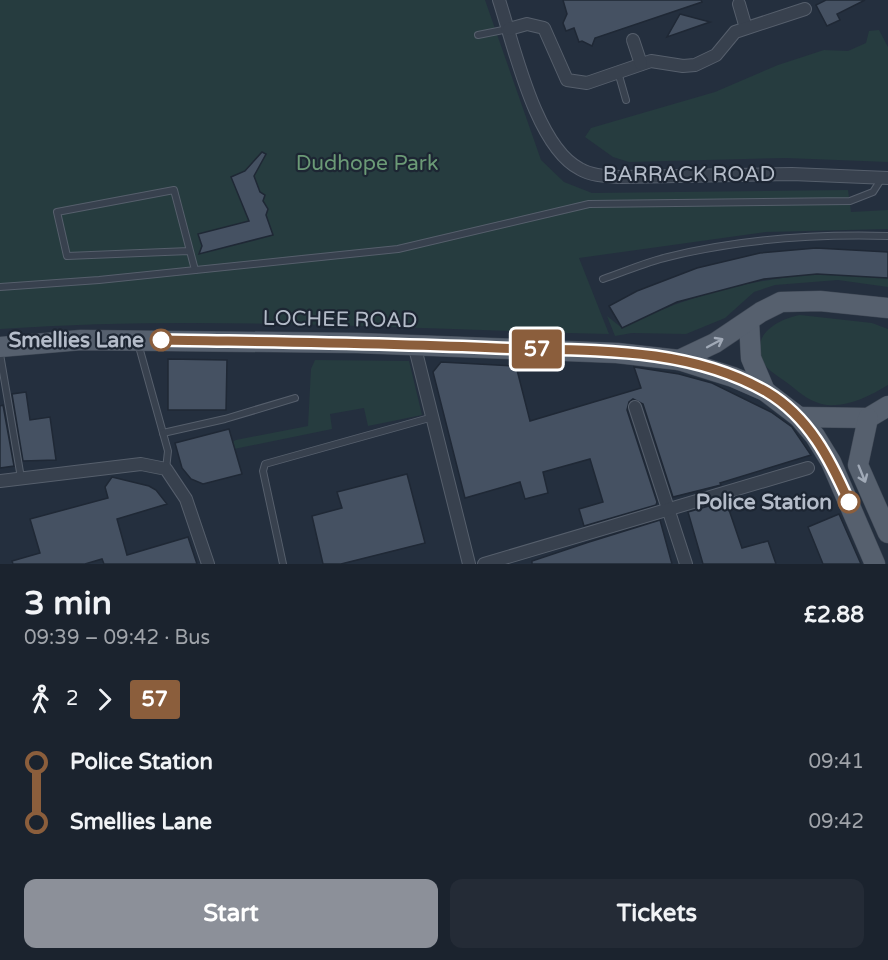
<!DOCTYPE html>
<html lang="en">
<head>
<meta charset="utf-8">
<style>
	body { margin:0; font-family:"Varela Round",sans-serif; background:#242b36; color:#f1f3f6; height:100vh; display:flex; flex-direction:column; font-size:22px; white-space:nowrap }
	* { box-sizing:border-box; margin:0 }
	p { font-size:20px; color:#a0a4aa }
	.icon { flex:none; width:33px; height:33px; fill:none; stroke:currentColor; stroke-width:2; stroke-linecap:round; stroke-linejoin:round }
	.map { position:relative; height:564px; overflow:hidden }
	.drawer { display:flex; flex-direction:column; background:#1b232e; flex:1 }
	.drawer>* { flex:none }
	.badge { padding:0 12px; border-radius:4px; font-size:21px; line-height:39px }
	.map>.badge { position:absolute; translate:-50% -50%; box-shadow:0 0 0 3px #fff }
	.legs { display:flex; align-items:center; gap:9px; height:66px; padding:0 24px; font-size:20px }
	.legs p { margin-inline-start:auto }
	.head { display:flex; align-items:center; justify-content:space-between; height:102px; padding:0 24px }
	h1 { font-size:33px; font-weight:800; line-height:45px }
	.cta { display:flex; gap:12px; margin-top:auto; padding:12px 24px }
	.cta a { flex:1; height:69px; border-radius:12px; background:#8c9099; color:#fff; font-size:24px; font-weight:800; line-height:69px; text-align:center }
	.cta a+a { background:#242b36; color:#f1f3f6 }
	ul { padding:0 24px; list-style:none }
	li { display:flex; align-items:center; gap:21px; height:60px; font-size:22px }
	li i { display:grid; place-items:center; width:9px; height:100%; margin:0 8px; background:currentColor }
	li i::after { content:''; width:15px; height:15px; margin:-8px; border:4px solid; border-radius:50%; background:#1b232e }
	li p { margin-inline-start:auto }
	li:first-child i { background:linear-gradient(#0000 50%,currentColor 0) }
	li:last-child i { background:linear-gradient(currentColor 50%,#0000 0) }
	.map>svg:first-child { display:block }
	.green { fill:#263c3f }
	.building { fill:#455162; stroke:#1f2835; stroke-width:1.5 }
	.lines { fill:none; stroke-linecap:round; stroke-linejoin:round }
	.lane-casing { stroke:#565f6c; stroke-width:8 }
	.street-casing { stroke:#565f6c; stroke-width:14 }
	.primary-casing { stroke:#414a57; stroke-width:21 }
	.lane { stroke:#38414e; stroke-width:6 }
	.street { stroke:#38414e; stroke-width:12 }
	.primary { stroke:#56606e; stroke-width:20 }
	.oneway { stroke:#a1aab7 }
	.line-1-casing { stroke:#fff; stroke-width:14 }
	.line-1 { stroke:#8b5e3c; stroke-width:9 }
	.stop-1-dot { fill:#fff; stroke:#8b5e3c; stroke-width:3 }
	.labels { text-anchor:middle; stroke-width:4.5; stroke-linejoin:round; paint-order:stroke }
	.park-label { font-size:21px; fill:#6b9a76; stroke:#1d2633 }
	.street-label { font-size:21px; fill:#b4bcc9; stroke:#1d2633 }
	.stop-label { font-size:21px; font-weight:bold; fill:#b4bcc9; stroke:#1d2633; text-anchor:end }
</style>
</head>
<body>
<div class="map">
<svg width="888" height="564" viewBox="0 0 888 564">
	<rect width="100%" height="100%" fill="#242f3e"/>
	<!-- green -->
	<g class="green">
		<path d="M0 0H485L541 160 564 182 592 193 848 190 851 212 888 210V229L766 232 579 258 609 334C406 329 203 315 0 329Z"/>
		<path d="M879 30 888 47V162L786 158 629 162 613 157 585 137 591 128 715 92 778 65 824 50 848 51 866 43 869 31Z"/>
		<path d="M817 274 888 278V287L838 280 775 285 754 292 725 318 686 334 632 333 615 336 607 316 622 328C685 296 747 280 817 274Z"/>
		<path d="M800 315 872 323 888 329V385C870 396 848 407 827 405 812 403 801 394 790 385 783 379 771 373 765 365 747 337 777 319 800 315Z"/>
		<path d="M315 360 409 361 422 415 368 426 364 408 330 414 332 429 234 449 232 442 236 440 308 426 311 369Z"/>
	</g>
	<!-- building -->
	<g class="building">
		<path d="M563 0H701L702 2 595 38 592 46 582 41 579 42 574 28 566 31 563 23 567 14Z"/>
		<path d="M826 0H865L837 14 840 20 827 26 816 5Z"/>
		<path d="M680 14 710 22 667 37Z"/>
		<path d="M262 152 266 154 254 176 260 192 265 195 263 201 268 209 266 215 273 235 199 254 202 246 198 234 249 221 231 177 245 171Z"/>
		<path d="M816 248 888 252V278L817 274 764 279 677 302 622 328 609 306 637 291 697 268 760 253Z"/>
		<path d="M168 359 227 360 226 410H168Z"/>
		<path d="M441 362 516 366 530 421 641 388 634 367 679 374 712 383 771 412 792 427 811 455 720 483 721 485 673 497 643 404 633 399 629 402 627 410 657 502 656 505 584 526 579 509 603 502 590 459 543 472 548 493 525 499 520 482 465 498 433 372Z"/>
		<path d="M26 392 30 420 50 417 56 460 23 461 12 394Z"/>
		<path d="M3 405 14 466 0 468V406Z"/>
		<path d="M229 429 242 474 203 484 191 479 182 468 175 443Z"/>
		<path d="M407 474 425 543 341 564H323L312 516 342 508 337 492Z"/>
		<path d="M112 477 149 486 156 490 167 504 117 519 127 555 188 537 197 564H104L102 559 85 564H13L12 561 40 553 30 519 108 498 105 487Z"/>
		<path d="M726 501 742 548 768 541 776 564H703L688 512Z"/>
		<path d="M839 514 861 564H823L808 527Z"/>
		<path d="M660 520 672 564H532V561L589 542Z"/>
	</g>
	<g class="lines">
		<!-- lane casing -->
		<g class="lane-casing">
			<g id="lane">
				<path d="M478 35 508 29"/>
				<path d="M618 72 626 100"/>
				<path d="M189 251 67 256 57 212 174 190 195 270"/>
				<path d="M603 279C624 272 646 262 668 257 740 239 814 234 888 236"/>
				<path d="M0 287 99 280 398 249 589 204 850 201 873 192 882 178"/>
				<path d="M138 343 168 451 166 469"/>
				<path d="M0 354 21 478"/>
				<path d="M163 433 225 419 295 398"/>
				<path d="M283 564 263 471 265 464 433 417"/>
			</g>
		</g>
		<!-- street casing -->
		<g class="street-casing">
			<g id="street">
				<path d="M499 0C514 46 536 147 580 169 592 176 607 176 621 177L792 174 888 178"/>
				<path d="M739 4 746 28"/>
				<path d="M509 29 527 24 544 28 567 80 587 83 651 61 683 66 695 65 716 55 735 32 805 9"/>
				<path d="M633 40 641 64"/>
				<path d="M414 344 469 564"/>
				<path d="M635 407 686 564"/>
				<path d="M0 481 141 464 166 469 186 499 208 564"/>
				<path d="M484 564 808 468"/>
			</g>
		</g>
		<!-- primary casing -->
		<g class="primary-casing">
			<g id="primary">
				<path d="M749 322 751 358 765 391"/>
				<path d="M0 347 81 340 358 343 617 353 679 360 733 377 765 391 799 417 815 436 831 462 875 564"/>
				<path d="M679 360 715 343 761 312 781 302 820 301 888 308"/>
				<path d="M799 417 868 418 888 406"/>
				<path d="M868 418 858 465 888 533"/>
			</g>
		</g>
		<!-- lane -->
		<use href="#lane" class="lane"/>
		<!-- street -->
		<use href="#street" class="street"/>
		<!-- primary -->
		<use href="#primary" class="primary"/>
	</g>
	<!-- one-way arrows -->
	<defs><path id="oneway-shaft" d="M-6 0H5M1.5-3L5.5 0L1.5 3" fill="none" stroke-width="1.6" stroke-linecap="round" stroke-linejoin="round" transform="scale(1.5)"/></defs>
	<g class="oneway">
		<use href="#oneway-shaft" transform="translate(715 343) rotate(-28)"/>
		<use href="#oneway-shaft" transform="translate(862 474) rotate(68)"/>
	</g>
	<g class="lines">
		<!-- line-1 casing -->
		<g class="line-1-casing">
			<path id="line-1" d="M161 340C273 342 385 343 496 348 586 351 686 345 767 392 809 417 830 459 849 502"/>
		</g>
		<!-- line-1 -->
		<use href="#line-1" class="line-1"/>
	</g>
	<!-- markers -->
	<g class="stop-1-dot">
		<circle cx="161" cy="340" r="10"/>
		<circle cx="849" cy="502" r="10"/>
	</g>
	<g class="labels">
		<!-- park labels -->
		<g class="park-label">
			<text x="367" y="170">Dudhope Park</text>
		</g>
		<!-- street labels -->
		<g class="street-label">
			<text x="689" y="181">BARRACK ROAD</text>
			<text transform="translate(340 319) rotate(1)" y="7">LOCHEE ROAD</text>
		</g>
		<!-- stop labels -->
		<g class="stop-label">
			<text x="144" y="347">Smellies Lane</text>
			<text x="832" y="509">Police Station</text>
		</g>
	</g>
</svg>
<b class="badge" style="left:537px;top:349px;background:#8b5e3c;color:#fff">57</b>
</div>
<section class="drawer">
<div class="head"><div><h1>3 min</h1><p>09:39 – 09:42 · Bus</p></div><b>£2.88</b></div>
<div class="legs"><svg class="icon" aria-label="walk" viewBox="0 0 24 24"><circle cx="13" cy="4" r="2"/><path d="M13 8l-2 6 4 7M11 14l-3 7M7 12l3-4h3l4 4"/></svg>2<svg class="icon" aria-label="forward" viewBox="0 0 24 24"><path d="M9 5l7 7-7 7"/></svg><b class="badge" style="background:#8b5e3c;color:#fff">57</b></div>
<ul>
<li><i style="color:#8b5e3c"></i><b>Police Station</b><p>09:41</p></li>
<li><i style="color:#8b5e3c"></i><b>Smellies Lane</b><p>09:42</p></li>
</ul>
<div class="cta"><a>Start</a><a>Tickets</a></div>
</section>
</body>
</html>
